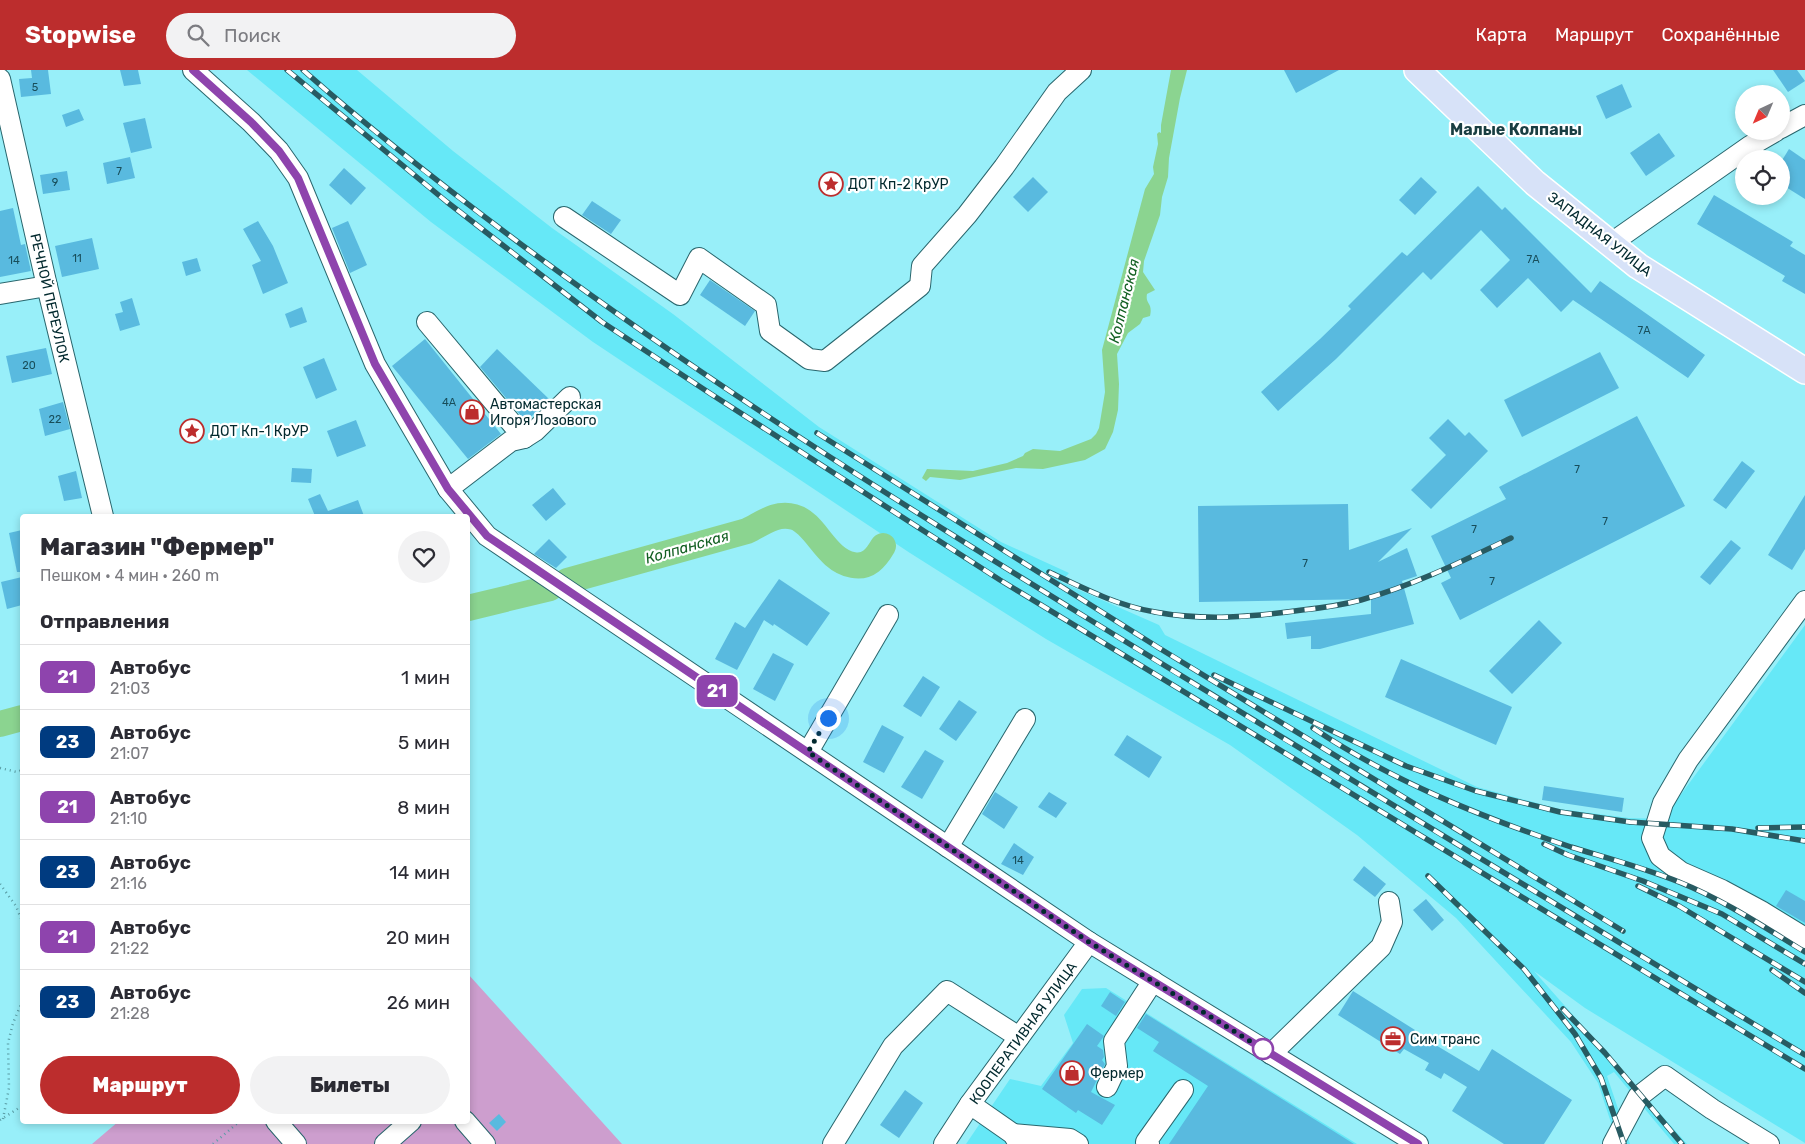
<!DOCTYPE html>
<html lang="ru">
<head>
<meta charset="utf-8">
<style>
	body { margin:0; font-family:Rubik,sans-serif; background:#f2f2f3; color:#2b2b33; height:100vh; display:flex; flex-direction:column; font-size:19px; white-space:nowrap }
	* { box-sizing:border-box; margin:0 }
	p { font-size:16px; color:#7c7c81 }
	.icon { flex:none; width:28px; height:28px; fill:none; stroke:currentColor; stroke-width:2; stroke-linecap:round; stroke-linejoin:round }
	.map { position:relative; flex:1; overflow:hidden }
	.drawer { position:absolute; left:20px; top:444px; width:450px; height:610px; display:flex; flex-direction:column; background:#fff; border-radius:5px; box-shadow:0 2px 8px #0003 }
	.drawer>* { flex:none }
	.badge { padding:0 10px; border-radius:8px; font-size:18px; line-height:32px }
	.needle { width:32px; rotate:224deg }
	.buttons { position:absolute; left:1735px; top:15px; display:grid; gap:10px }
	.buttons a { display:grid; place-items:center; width:55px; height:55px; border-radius:50%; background:#fff; box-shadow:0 2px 8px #0003; font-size:25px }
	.you { position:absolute; width:25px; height:25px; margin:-12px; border:4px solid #fff; border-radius:50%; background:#1a73e8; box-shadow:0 0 0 8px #1a73e833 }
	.map>.badge { position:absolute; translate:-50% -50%; box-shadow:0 0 0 2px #fff }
	h2 { padding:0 20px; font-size:19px; line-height:45px }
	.round { display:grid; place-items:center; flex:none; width:52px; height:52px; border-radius:26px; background:#f2f2f3 }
	.overview { display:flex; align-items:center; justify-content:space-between; height:85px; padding:0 20px }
	h1 { font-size:24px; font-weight:800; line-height:38px }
	.primary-button { display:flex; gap:10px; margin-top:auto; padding:10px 20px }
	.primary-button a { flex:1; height:58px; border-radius:30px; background:#bc2d2d; color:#fff; font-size:20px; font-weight:800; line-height:58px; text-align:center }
	.primary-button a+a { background:#f2f2f3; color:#2b2b33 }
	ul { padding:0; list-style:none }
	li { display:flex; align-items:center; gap:15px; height:65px; padding:0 20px; border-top:1px solid #e1e1e2 }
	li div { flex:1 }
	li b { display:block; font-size:19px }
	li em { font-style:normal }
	li .badge { min-width:55px; font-weight:700; text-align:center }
	header { display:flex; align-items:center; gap:30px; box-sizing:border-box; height:70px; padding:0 25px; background:#bc2d2d; color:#fff }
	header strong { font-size:24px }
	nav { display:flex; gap:28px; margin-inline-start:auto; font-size:18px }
	.search { width:350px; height:45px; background:#f2f2f3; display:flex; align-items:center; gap:12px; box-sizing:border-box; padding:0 18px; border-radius:28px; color:#7c7c81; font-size:19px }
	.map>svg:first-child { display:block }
	.built { fill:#66e8f7 }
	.green { fill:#cd9ece }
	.water { fill:#8bd490 }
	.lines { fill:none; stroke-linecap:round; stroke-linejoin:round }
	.river { stroke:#8bd490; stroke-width:26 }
	.building { fill:#59badf }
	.minor-casing { stroke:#29666d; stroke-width:22 }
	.major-casing { stroke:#fff; stroke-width:28 }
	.path { stroke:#599ca4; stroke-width:2.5; stroke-dasharray:1 4; stroke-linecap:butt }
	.minor { stroke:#fff; stroke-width:20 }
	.major { stroke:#d7e2f8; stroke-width:25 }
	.rail-casing { stroke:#285b62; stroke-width:5.5 }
	.rail { stroke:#fff; stroke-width:4; stroke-dasharray:11; stroke-linecap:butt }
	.line-casing { stroke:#fff; stroke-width:11 }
	.line { stroke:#8e44ad; stroke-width:8 }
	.walk { stroke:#02292e; stroke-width:5; stroke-dasharray:0 9 }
	.stop-dot { fill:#fff; stroke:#8e44ad; stroke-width:2.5 }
	.labels { text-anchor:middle; stroke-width:4.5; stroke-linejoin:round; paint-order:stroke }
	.number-label { font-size:11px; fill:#184d5a }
	.poi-label { font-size:14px; fill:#02292e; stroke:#fff; text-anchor:start }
	.street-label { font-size:14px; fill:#02292e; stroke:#fff }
	.water-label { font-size:15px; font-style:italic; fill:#115f21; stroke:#fff }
	.quarter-label { font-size:16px; font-weight:bold; fill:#193e42; stroke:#fff }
</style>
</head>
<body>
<header>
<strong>Stopwise</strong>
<div class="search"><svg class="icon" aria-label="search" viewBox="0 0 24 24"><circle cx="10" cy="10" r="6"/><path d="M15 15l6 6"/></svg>Поиск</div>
<nav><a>Карта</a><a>Маршрут</a><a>Сохранённые</a></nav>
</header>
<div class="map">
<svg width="1805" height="1074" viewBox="0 0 1805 1074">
	<rect width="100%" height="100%" fill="#98eff9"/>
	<!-- built -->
	<g class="built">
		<path d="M247 0H357L453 81 552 158 673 244 819 357 1001 472 1069 503 1061 512 1159 555 1165 565 1477 717 1559 739 1629 748 1663 749 1805 555V1073L1585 938 1534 901 1687 1074H1674L1614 1002 1607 1006 1630 1074H1618L1598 1013 1571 972 1456 848 1357 765 1230 675 1046 569 910 483 593 272 431 152Z"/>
		<path d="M1106 918 1357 1074H966L1010 1009 1041 1016 1073 973 1064 945 1082 919Z"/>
	</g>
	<!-- green -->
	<path class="green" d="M468 904 622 1074H92L119 1051H468Z"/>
	<!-- water -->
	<path class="water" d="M1171 0H1187L1180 28 1169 88 1168 107 1162 127 1160 145 1144 191 1143 202 1155 220 1147 224C1145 235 1153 232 1150 246L1143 248 1140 254 1128 263 1117 284 1119 314 1118 340 1113 362 1105 379 1085 390 1043 399 1016 398 960 410 930 407 926 411 922 408 927 399 973 401 1007 393 1023 386 1025 383 1033 379 1060 381 1091 369 1096 364 1099 358 1105 322 1102 280 1145 119 1154 104 1153 97 1158 74 1157 64 1159 62 1161 63V55Z"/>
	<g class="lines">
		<!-- river -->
		<g class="river">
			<path d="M567 511 747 461C762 454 775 442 794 447 816 453 825 490 853 495 868 498 876 488 883 476"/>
			<path d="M468 538 550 518"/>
			<path d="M0 654 22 648"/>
		</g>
	</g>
	<!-- building -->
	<g class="building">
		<path d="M31 0H48L51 24 21 27 19 9 32 8Z"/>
		<path d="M120 0H138L141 14 124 16Z"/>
		<path d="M1284 0H1339L1296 23Z"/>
		<path d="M1773 0H1797L1805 11 1788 22Z"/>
		<path d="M1622 14 1632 37 1606 49 1596 26Z"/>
		<path d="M79 39 84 50 66 57 62 45Z"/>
		<path d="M145 48 152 78 131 83 123 53Z"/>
		<path d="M1659 63 1675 86 1646 106 1630 83Z"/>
		<path d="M1789 79 1805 90V129L1781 114V92Z"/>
		<path d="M130 87 135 108 107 114 103 93Z"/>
		<path d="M344 98 366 118 351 135 329 115Z"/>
		<path d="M67 101 70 120 43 124 40 105Z"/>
		<path d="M1033 107 1048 122 1028 142 1013 127Z"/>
		<path d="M1421 107 1437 122 1415 145 1399 130Z"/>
		<path d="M1478 116 1502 140 1505 137 1591 223 1600 211 1705 285 1688 308 1573 230 1561 242 1528 208 1497 238 1480 220 1510 190 1481 160 1431 210 1423 202 1336 289 1278 341 1261 322 1320 269 1351 239 1348 236 1402 182 1407 186Z"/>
		<path d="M1714 125 1793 172 1790 176 1805 185V224L1782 211 1785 206 1697 154Z"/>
		<path d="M592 131 621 150 611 164 582 145Z"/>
		<path d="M13 138 21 175 25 174 31 201 0 207V141Z"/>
		<path d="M258 151 273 176 288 213 263 224 252 195 261 191 243 159Z"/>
		<path d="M348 151 367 195 350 203 332 158Z"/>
		<path d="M92 168 99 199 62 207 55 176Z"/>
		<path d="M197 188 201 201 186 206 182 192Z"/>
		<path d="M710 210 755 241 745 256 700 225Z"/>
		<path d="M132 228 140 255 120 261 115 244 123 242 120 232Z"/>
		<path d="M302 237 307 252 290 258 285 244Z"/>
		<path d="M425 269 501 364 468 389 392 296Z"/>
		<path d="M46 278 52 304 12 313 6 286Z"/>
		<path d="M497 279 549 329 526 352 480 297Z"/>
		<path d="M1600 282 1619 318 1522 367 1504 330Z"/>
		<path d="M324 288 337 320 316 329 303 297Z"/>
		<path d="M63 332 70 359 45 366 39 339Z"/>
		<path d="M1637 346 1685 436 1460 550 1441 513 1451 508 1431 466 1506 429 1499 417Z"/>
		<path d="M1448 349 1465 366 1469 362 1488 381 1431 439 1411 420 1446 385 1429 368Z"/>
		<path d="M356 350 366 376 337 387 327 361Z"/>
		<path d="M1742 391 1755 401 1726 439 1713 430Z"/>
		<path d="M292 398 312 399 311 413 291 412Z"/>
		<path d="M76 401 82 428 64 431 58 406Z"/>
		<path d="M553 418 566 434 546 451 532 435Z"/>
		<path d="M320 424 328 441 358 430 364 446H315L308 429Z"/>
		<path d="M1805 425V479L1792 500 1768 485Z"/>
		<path d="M1348 434 1349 480 1412 458 1378 492 1407 478 1417 506 1402 511 1414 554 1320 579H1311V566L1287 569 1285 553 1371 544V529L1199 532 1198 436Z"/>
		<path d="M22 460V502H17L9 463Z"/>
		<path d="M549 469 567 487 556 498 534 484Z"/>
		<path d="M1731 470 1741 478 1710 515 1700 507Z"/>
		<path d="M22 507V535L7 539 1 512Z"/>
		<path d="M779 509 830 543 807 576 774 554 773 556 764 550 737 600 715 589 735 552 745 558Z"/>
		<path d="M1539 550 1562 573 1512 624 1489 601Z"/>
		<path d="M773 583 794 594 775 631 753 619Z"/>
		<path d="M1401 589 1512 637 1496 675 1385 627Z"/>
		<path d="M923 606 940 617 921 647 903 636Z"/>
		<path d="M959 630 977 642 956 671 939 659Z"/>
		<path d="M882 655 904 667 884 703 863 692Z"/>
		<path d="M1127 665 1162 687 1149 708 1114 685Z"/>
		<path d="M925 680 944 691 922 729 901 717Z"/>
		<path d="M1544 716 1624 728 1622 742 1542 730Z"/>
		<path d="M995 722 1018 737 1004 759 982 744Z"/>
		<path d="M1049 722 1067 733 1056 748 1038 737Z"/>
		<path d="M1014 773 1034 787 1023 805 1001 794Z"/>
		<path d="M1364 796 1386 814 1375 827 1353 810Z"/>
		<path d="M1786 820 1805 831V853L1776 836Z"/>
		<path d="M1426 829 1444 850 1432 861 1413 840Z"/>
		<path d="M1353 921 1415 960 1414 962 1479 1001 1492 979 1572 1030 1544 1074H1504L1452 1041 1467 1017 1444 1003 1441 1009 1425 1000 1429 993 1404 979 1400 984 1338 945Z"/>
		<path d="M1110 922 1125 932 1116 946 1101 936Z"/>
		<path d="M1146 944 1354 1074H1169L1208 1016 1153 981 1159 972 1137 958Z"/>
		<path d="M1087 954 1104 966 1097 976 1103 980 1104 987 1102 990 1105 994 1091 1022 1115 1035 1102 1055 1078 1040 1076 1043 1042 1019Z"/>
		<path d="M905 1020 923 1033 899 1068 880 1055Z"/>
		<path d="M499 1044 506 1052 497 1061 489 1053Z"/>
	</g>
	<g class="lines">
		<!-- minor casing -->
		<g class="minor-casing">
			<g id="minor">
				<path d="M193 0 251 52 279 81 298 108 375 294 448 419 487 466 1089 872 1418 1074"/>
				<path d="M0 9 47 216 103 446"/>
				<path d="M1781 58 1805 45"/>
				<path d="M564 147 680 225 699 188 766 235 770 261 809 289 825 291 920 216 922 196 967 145 1004 97 1057 22 1081 0"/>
				<path d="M1610 174 1750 76 1776 61"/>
				<path d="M0 224 47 216"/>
				<path d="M427 252 524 368 511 371 448 419"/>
				<path d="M524 368 535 361 570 327"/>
				<path d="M1805 531 1688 690 1663 733 1652 768 1660 786 1681 802 1722 820 1761 841 1805 868"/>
				<path d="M808 682 888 545"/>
				<path d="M948 777 1025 649"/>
				<path d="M1271 984 1381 877 1392 852 1389 832"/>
				<path d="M1107 1017 1117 996 1114 971 1153 911"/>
				<path d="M970 1034 1013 1064 1019 1074"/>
				<path d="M276 1051 296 1074"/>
				<path d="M465 1051 485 1074"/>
				<path d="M1013 1064 1070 1069 1078 1074"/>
				<path d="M385 1074 411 1051"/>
				<path d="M833 1074 893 976 947 921 1019 967"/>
				<path d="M944 1074 970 1034 1089 872"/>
				<path d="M1149 1074 1146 1072 1183 1020"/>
				<path d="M1613 1074 1638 1027 1665 1006 1712 1039 1769 1074"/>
			</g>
		</g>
		<!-- major casing -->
		<g class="major-casing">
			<path id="major" d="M1417 0 1535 113 1638 196 1805 301"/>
		</g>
		<!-- path -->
		<g class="path">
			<path d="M0 698 17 702 22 700"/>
			<path d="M0 814 16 836 22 851"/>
			<path d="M3 1049 9 1018 8 973 13 953 22 932"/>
			<path d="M0 1050 22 1036"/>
			<path d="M213 1074 240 1051"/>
		</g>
		<!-- minor -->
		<use href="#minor" class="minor"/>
		<!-- major -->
		<use href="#major" class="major"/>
		<!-- rail casing -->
		<g class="rail-casing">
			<g id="rail">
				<path d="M287 0 447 132 602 252 711 324 1000 510 1805 999"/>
				<path d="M303 0C373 62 447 119 522 175 703 309 894 430 1087 548 1326 695 1565 840 1805 985"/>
				<path d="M817 363 1159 578 1623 861"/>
				<path d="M1049 502C1083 518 1118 536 1155 542 1203 551 1253 547 1302 540 1321 538 1342 535 1361 530 1414 515 1463 491 1511 468"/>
				<path d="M1214 605 1406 696 1476 721 1560 742 1630 752 1732 759 1805 771"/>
				<path d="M1313 658C1392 711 1481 747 1571 777 1607 788 1644 798 1679 812 1724 830 1764 857 1805 882"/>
				<path d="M1758 758 1805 757"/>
				<path d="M1544 774 1568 785 1643 811 1722 844 1805 894"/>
				<path d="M1428 806 1524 899 1575 964 1601 1008 1624 1074"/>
				<path d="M1638 816 1679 836 1805 912"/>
				<path d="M1772 900 1805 923"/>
				<path d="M1563 939 1605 983 1682 1074"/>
			</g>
		</g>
		<!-- rail -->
		<use href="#rail" class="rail"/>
	</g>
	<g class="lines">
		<!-- line casing -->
		<g class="line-casing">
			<path id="line" d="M193 0 251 52 279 81 298 108 375 294 448 419 487 466 1089 872 1418 1074"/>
		</g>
		<!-- line -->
		<use href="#line" class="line"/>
		<!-- walk -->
		<path class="walk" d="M828 648 808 682 1089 872 1263 979"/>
	</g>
	<!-- icons -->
	<defs>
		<g id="sight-ring" transform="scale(1.25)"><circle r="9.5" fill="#fff" stroke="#bc2d2d" stroke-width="1.5"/><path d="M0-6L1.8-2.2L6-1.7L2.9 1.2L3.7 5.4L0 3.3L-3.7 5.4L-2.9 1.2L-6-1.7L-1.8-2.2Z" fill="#bc2d2d"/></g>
		<g id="shop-ring" transform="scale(1.25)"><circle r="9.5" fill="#fff" stroke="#bc2d2d" stroke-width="1.5"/><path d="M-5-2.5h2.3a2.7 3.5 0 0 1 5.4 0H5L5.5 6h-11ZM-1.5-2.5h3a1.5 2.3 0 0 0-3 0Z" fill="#bc2d2d"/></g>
		<g id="office-ring" transform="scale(1.25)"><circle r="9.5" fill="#fff" stroke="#bc2d2d" stroke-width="1.5"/><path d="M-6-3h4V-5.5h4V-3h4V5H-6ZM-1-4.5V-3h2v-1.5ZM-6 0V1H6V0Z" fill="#bc2d2d"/></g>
	</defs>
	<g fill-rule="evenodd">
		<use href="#sight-ring" x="831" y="114"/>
		<use href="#shop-ring" x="472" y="342"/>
		<use href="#sight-ring" x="192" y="361"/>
		<use href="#office-ring" x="1393" y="969"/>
		<use href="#shop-ring" x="1072" y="1003"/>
	</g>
	<!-- markers -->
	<circle class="stop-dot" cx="1263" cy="979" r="10"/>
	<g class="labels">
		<!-- number labels -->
		<g class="number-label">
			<text x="35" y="21">5</text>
			<text x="119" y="105">7</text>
			<text x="55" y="116">9</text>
			<text x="77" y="192">11</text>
			<text x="1533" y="193">7А</text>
			<text x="14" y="194">14</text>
			<text x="1644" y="264">7А</text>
			<text x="29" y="299">20</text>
			<text x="449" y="336">4А</text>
			<text x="55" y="353">22</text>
			<text x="1577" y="403">7</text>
			<text x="1605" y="455">7</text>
			<text x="1474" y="463">7</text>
			<text x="1305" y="497">7</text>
			<text x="1492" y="515">7</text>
			<text x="1018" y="794">14</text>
		</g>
		<!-- poi labels -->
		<g class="poi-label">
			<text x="848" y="119">ДОТ Кп-2 КрУР</text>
			<text x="490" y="339">Автомастерская<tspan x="490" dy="16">Игоря Лозового</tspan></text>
			<text x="210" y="366">ДОТ Кп-1 КрУР</text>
			<text x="1410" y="974">Сим транс</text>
			<text x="1090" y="1008">Фермер</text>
		</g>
		<!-- street labels -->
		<g class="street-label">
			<text transform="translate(1600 164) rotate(38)" y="5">ЗАПАДНАЯ УЛИЦА</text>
			<text transform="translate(50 228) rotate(77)" y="5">РЕЧНОЙ ПЕРЕУЛОК</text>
			<text transform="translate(1023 963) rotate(-54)" y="5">КООПЕРАТИВНАЯ УЛИЦА</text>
		</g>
		<!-- water labels -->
		<g class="water-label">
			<text transform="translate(1124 231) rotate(-76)" y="5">Колпанская</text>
			<text transform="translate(687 477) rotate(-16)" y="5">Колпанская</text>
		</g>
		<!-- quarter labels -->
		<g class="quarter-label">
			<text x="1516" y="65">Малые Колпаны</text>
		</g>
	</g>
</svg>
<div class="buttons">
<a><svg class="needle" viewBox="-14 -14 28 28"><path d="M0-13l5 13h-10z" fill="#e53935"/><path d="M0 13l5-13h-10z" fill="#7c7c81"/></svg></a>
<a><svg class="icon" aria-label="locate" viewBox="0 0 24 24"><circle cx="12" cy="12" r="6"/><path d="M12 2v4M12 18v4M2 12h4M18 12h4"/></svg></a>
</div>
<div class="you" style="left:828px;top:648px"></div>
<b class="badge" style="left:717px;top:621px;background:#8e44ad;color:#fff">21</b>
<section class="drawer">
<div class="overview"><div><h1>Магазин &quot;Фермер&quot;</h1><p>Пешком · 4 мин · 260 m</p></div><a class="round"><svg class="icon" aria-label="heart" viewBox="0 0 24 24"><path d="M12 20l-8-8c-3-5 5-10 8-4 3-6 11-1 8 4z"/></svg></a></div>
<h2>Отправления</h2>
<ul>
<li><span class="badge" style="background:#8e44ad;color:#fff">21</span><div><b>Автобус</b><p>21:03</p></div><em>1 мин</em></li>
<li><span class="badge" style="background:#003b80;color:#fff">23</span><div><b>Автобус</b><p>21:07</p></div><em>5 мин</em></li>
<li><span class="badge" style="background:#8e44ad;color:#fff">21</span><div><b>Автобус</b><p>21:10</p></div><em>8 мин</em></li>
<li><span class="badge" style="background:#003b80;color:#fff">23</span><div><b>Автобус</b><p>21:16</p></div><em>14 мин</em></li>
<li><span class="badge" style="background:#8e44ad;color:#fff">21</span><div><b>Автобус</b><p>21:22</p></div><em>20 мин</em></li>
<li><span class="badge" style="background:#003b80;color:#fff">23</span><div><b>Автобус</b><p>21:28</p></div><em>26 мин</em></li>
</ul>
<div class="primary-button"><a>Маршрут</a><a>Билеты</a></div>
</section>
</div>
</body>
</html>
